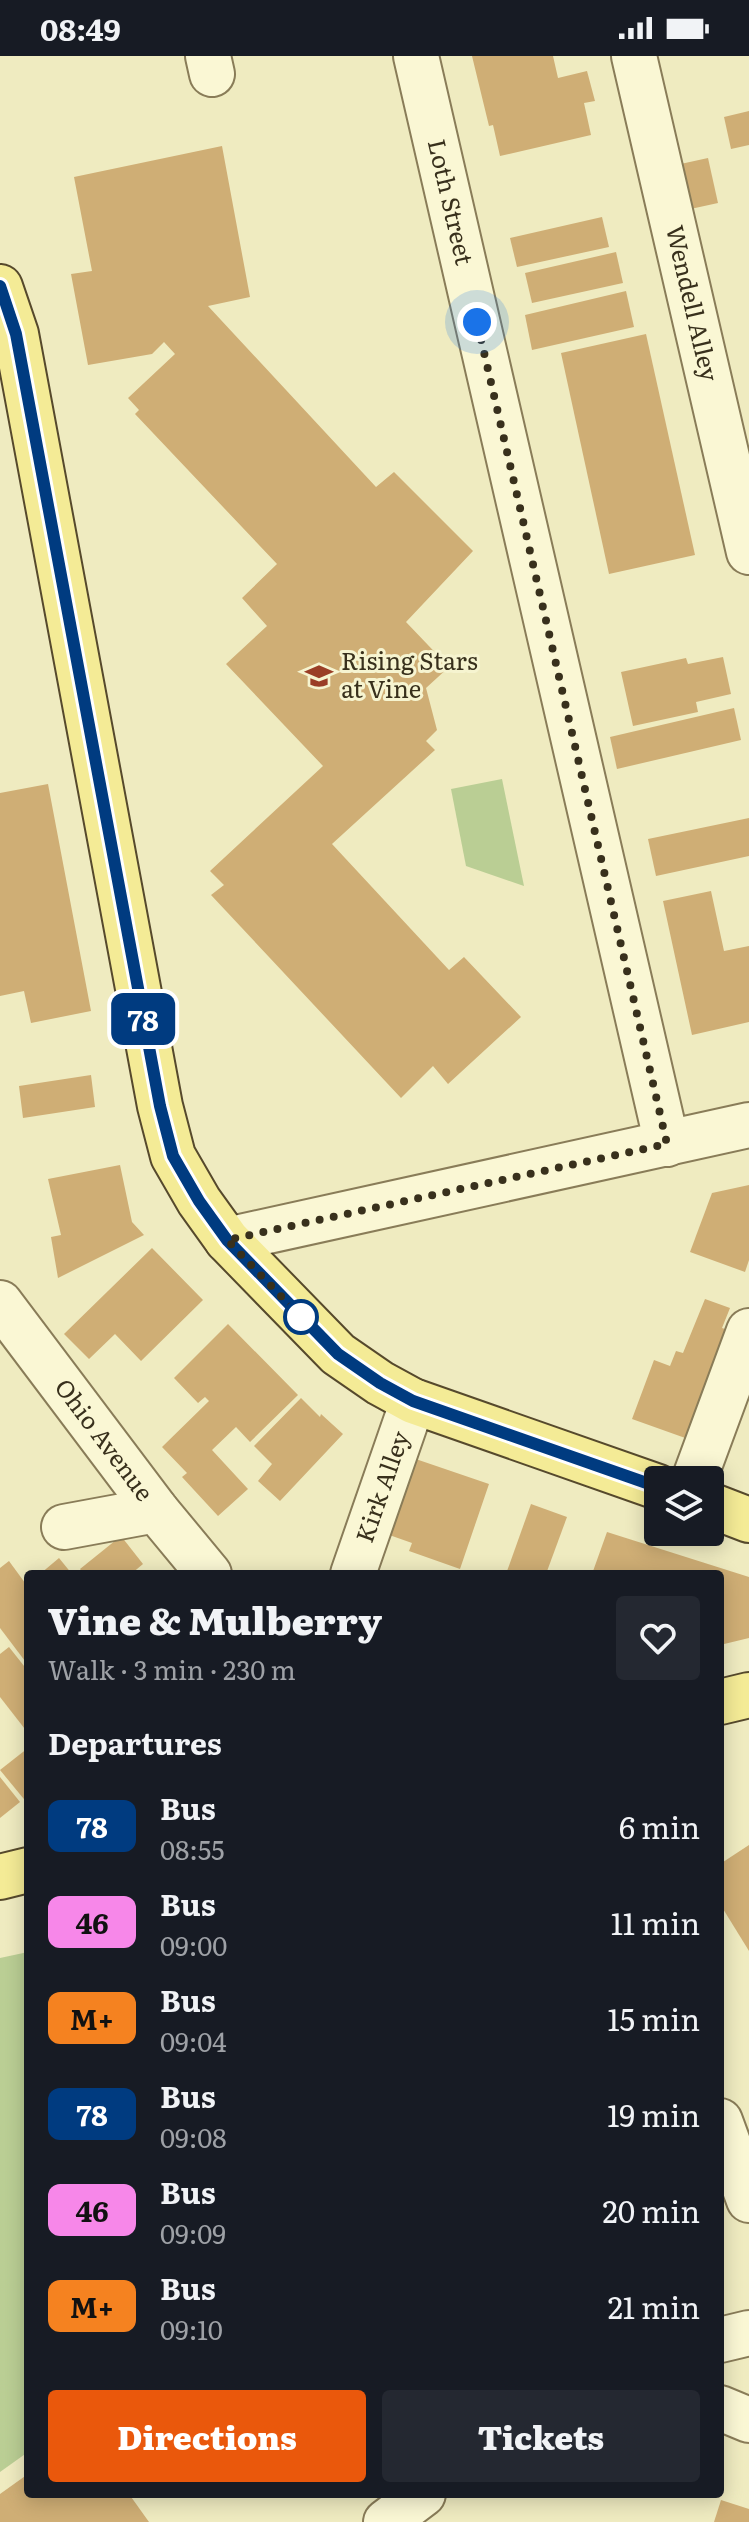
<!DOCTYPE html>
<html lang="en">
<head>
<meta charset="utf-8">
<style>
	body { margin:0; font-family:Literata,serif; background:#242831; color:#f1f3f6; height:100vh; display:flex; flex-direction:column; font-size:30px; white-space:nowrap }
	* { box-sizing:border-box; margin:0 }
	p { font-size:26px; color:#9ea1a6 }
	.icon { flex:none; width:44px; height:44px; fill:none; stroke:currentColor; stroke-width:2; stroke-linecap:round; stroke-linejoin:round }
	.map { position:relative; flex:1; overflow:hidden }
	.details { position:absolute; left:24px; top:1514px; width:700px; height:928px; display:flex; flex-direction:column; background:#171b24; border-radius:8px; box-shadow:0 4px 20px #0003 }
	.details>* { flex:none }
	.badge { padding:0 16px; border-radius:12px; font-size:28px; line-height:52px }
	.controls { position:absolute; left:644px; top:1410px; display:grid; gap:16px }
	.controls a { display:grid; place-items:center; width:80px; height:80px; border-radius:8px; background:#171b24; box-shadow:0 4px 20px #0003; font-size:40px }
	.you { position:absolute; width:40px; height:40px; margin:-20px; border:6px solid #fff; border-radius:50%; background:#1a73e8; box-shadow:0 0 0 12px #1a73e833 }
	.map>.badge { position:absolute; translate:-50% -50%; box-shadow:0 0 0 4px #fff }
	h2 { padding:0 24px; font-size:30px; line-height:72px }
	.round { display:grid; place-items:center; flex:none; width:84px; height:84px; border-radius:8px; background:#242831 }
	.head { display:flex; align-items:center; justify-content:space-between; height:136px; padding:0 24px }
	h1 { font-size:38px; font-weight:800; line-height:60px }
	.action { display:flex; gap:16px; margin-top:auto; padding:16px 24px }
	.action a { flex:1; height:92px; border-radius:8px; background:#ea580c; color:#fff; font-size:32px; font-weight:800; line-height:92px; text-align:center }
	.action a+a { background:#242831; color:#f1f3f6 }
	ul { padding:0; list-style:none }
	li { display:flex; align-items:center; gap:24px; height:96px; padding:0 24px }
	li div { flex:1 }
	li b { display:block; font-size:30px }
	li em { font-style:normal }
	li .badge { min-width:88px; font-weight:700; text-align:center }
	.status { display:flex; justify-content:space-between; align-items:center; height:56px; padding:0 40px; background:#171b24; direction:ltr }
	.status svg { height:22px; fill:currentColor }
	.map>svg:first-child { display:block }
	.green { fill:#bace94 }
	.building { fill:#cfae75 }
	.lines { fill:none; stroke-linecap:round; stroke-linejoin:round }
	.minor-casing { stroke:#897c58; stroke-width:48 }
	.major-casing { stroke:#56492c; stroke-width:48 }
	.minor { stroke:#faf7d4; stroke-width:44 }
	.major { stroke:#f4eb96; stroke-width:44 }
	.line-casing { stroke:#fff; stroke-width:18 }
	.line { stroke:#003b80; stroke-width:12 }
	.walk { stroke:#38301c; stroke-width:8; stroke-dasharray:0 14.4 }
	.stop-dot { fill:#fff; stroke:#003b80; stroke-width:4 }
	.labels { text-anchor:middle; stroke-width:6; stroke-linejoin:round; paint-order:stroke }
	.street-label { font-size:24px; fill:#38301c; stroke:#f6f4d0 }
	.poi-label { font-size:24px; fill:#38301c; stroke:#f6f4d0; text-anchor:start }
</style>
</head>
<body>
<div class="status"><b>08:49</b><svg viewBox="0 0 49 12"><path d="M0 12V9h3v3zM5 12V6h3v6zM10 12V3h3v9zM15 12V0h3v12zM26 1h20v11H26zM47 4h2v5h-2z"/></svg></div>
<div class="map">
<svg width="749" height="2466" viewBox="0 0 749 2466">
	<rect width="100%" height="100%" fill="#efebc0"/>
	<!-- green -->
	<g class="green">
		<path d="M502 723 524 830 466 810 451 733Z"/>
		<path d="M28 1896V2396L0 2416V1902Z"/>
	</g>
	<!-- building -->
	<g class="building">
		<path d="M472 0H553L558 22 587 15 595 45 584 47 591 79 500 100 493 69 489 70Z"/>
		<path d="M749 55V89L731 93 724 61Z"/>
		<path d="M222 90 250 241 208 250 376 431 394 416 473 495 406 566 449 611 426 632 437 674 426 685 435 694 332 788 449 914 464 901 521 961 448 1028 433 1010 401 1042 211 839 224 829 210 815 323 710 226 608 267 570 242 542 277 508 135 358 139 354 128 342 175 298 164 286 152 298 88 309 71 218 92 215 74 121Z"/>
		<path d="M708 102 718 147 686 154 676 109Z"/>
		<path d="M602 161 609 191 517 211 510 182Z"/>
		<path d="M616 196 623 227 532 247 525 217Z"/>
		<path d="M626 235 634 271 532 294 525 259Z"/>
		<path d="M646 278 695 499 609 518 561 297Z"/>
		<path d="M723 601 731 638 696 646 698 656 633 670 621 616 686 602 688 608Z"/>
		<path d="M734 652 741 684 617 713 610 681Z"/>
		<path d="M48 728 91 955 31 967 24 935 0 940V737Z"/>
		<path d="M749 762V800L656 820 648 783Z"/>
		<path d="M711 835 724 895 749 890V966L692 979 663 845Z"/>
		<path d="M91 1019 95 1051 23 1062 19 1030Z"/>
		<path d="M120 1109 132 1166 144 1179 58 1222 51 1181 61 1179 48 1123Z"/>
		<path d="M749 1129V1204L745 1216 690 1196 712 1137Z"/>
		<path d="M152 1192 203 1244 141 1305 115 1278 89 1303 64 1278Z"/>
		<path d="M705 1243 730 1252 722 1272 728 1274 688 1383 632 1363 654 1304 670 1310 676 1295 683 1297Z"/>
		<path d="M228 1268 298 1339 250 1386 236 1371 212 1394 248 1433 218 1460 182 1421 187 1417 162 1391 209 1345 205 1341 198 1347 174 1322Z"/>
		<path d="M301 1342 320 1361 321 1358 343 1378 280 1445 258 1425 272 1408 254 1390Z"/>
		<path d="M404 1399 489 1428 460 1513 409 1495 412 1487 378 1475Z"/>
		<path d="M531 1448 567 1461 546 1518H506Z"/>
		<path d="M607 1476 749 1521V1582L720 1589V1518H592Z"/>
		<path d="M121 1480 143 1508 131 1518H84L80 1513Z"/>
		<path d="M59 1502 72 1518H40Z"/>
		<path d="M9 1505 28 1531V1609L0 1572V1512Z"/>
		<path d="M9 1591 28 1615V1677L0 1641V1598Z"/>
		<path d="M28 1692V1748L0 1714Z"/>
		<path d="M0 1721 20 1746 0 1762Z"/>
		<path d="M749 1789V1895L720 1848V1808Z"/>
		<path d="M28 2418V2438H129L149 2466H0V2438Z"/>
		<path d="M721 2444 749 2453V2466H714Z"/>
	</g>
	<g class="lines">
		<!-- minor casing -->
		<g class="minor-casing">
			<g id="minor">
				<path d="M208 0 212 18"/>
				<path id="s1" d="M416 0 667 1088"/>
				<path id="s2" d="M634 0 749 496"/>
				<path d="M227 1184 749 1069"/>
				<path id="s3" d="M0 1247 156 1454 209 1518"/>
				<path d="M694 1424 749 1275"/>
				<path d="M64 1471 156 1454"/>
				<path id="s4" d="M353 1518 413 1345"/>
				<path d="M720 2065 749 2144"/>
				<path d="M720 2284 749 2277"/>
				<path d="M720 2352 749 2364"/>
				<path d="M386 2466 423 2438"/>
			</g>
		</g>
		<!-- major casing -->
		<g class="major-casing">
			<g id="major">
				<path d="M0 231 16 278 160 1050 173 1100 199 1145 227 1184 338 1298 380 1327 413 1345 658 1431"/>
				<path d="M710 1449 749 1464"/>
				<path d="M720 1646 749 1639"/>
				<path d="M0 1821 28 1814"/>
			</g>
		</g>
		<!-- minor -->
		<use href="#minor" class="minor"/>
		<!-- major -->
		<use href="#major" class="major"/>
	</g>
	<g class="lines">
		<!-- line casing -->
		<g class="line-casing">
			<path id="line" d="M0 230 16 278 160 1050 173 1100 199 1145 227 1184 338 1298 380 1327 413 1345 658 1431"/>
		</g>
		<!-- line -->
		<use href="#line" class="line"/>
		<!-- walk -->
		<path class="walk" d="M301 1261 227 1184 667 1088 477 266"/>
	</g>
	<!-- icons -->
	<defs>
		<g id="school-bare" transform="scale(2.16)"><path d="M0-5L7-2L0 1L-7-2ZM-4 1L0 2.5L4 1V4Q0 6-4 4Z" fill="#9a3e26" stroke="#f6f4d0" stroke-width="2.5" paint-order="stroke"/></g>
	</defs>
	<g fill-rule="evenodd">
		<use href="#school-bare" x="319" y="620"/>
	</g>
	<!-- markers -->
	<circle class="stop-dot" cx="301" cy="1261" r="16"/>
	<g class="labels">
		<!-- street labels -->
		<g class="street-label">
			<text dy="8" stroke="none"><textPath href="#s1" startOffset="150">Loth Street</textPath></text>
			<text dy="8" stroke="none"><textPath href="#s2" startOffset="254">Wendell Alley</textPath></text>
			<text dy="8" stroke="none"><textPath href="#s3" startOffset="172">Ohio Avenue</textPath></text>
			<text dy="8" stroke="none"><textPath href="#s4" startOffset="92">Kirk Alley</textPath></text>
		</g>
		<!-- poi labels -->
		<g class="poi-label">
			<text x="341" y="614">Rising Stars<tspan x="341" dy="28">at Vine</tspan></text>
		</g>
	</g>
</svg>
<div class="controls">
<a><svg class="icon" aria-label="layers" viewBox="0 0 24 24"><path d="M12 4l9 5-9 5-9-5zM3 14l9 5 9-5"/></svg></a>
</div>
<div class="you" style="left:477px;top:266px"></div>
<b class="badge" style="left:143px;top:963px;background:#003b80;color:#fff">78</b>
<section class="details">
<div class="head"><div><h1>Vine &amp; Mulberry</h1><p>Walk · 3 min · 230 m</p></div><a class="round"><svg class="icon" aria-label="heart" viewBox="0 0 24 24"><path d="M12 20l-8-8c-3-5 5-10 8-4 3-6 11-1 8 4z"/></svg></a></div>
<h2>Departures</h2>
<ul>
<li><span class="badge" style="background:#003b80;color:#fff">78</span><div><b>Bus</b><p>08:55</p></div><em>6 min</em></li>
<li><span class="badge" style="background:#f787e9;color:#111">46</span><div><b>Bus</b><p>09:00</p></div><em>11 min</em></li>
<li><span class="badge" style="background:#f58220;color:#111">M+</span><div><b>Bus</b><p>09:04</p></div><em>15 min</em></li>
<li><span class="badge" style="background:#003b80;color:#fff">78</span><div><b>Bus</b><p>09:08</p></div><em>19 min</em></li>
<li><span class="badge" style="background:#f787e9;color:#111">46</span><div><b>Bus</b><p>09:09</p></div><em>20 min</em></li>
<li><span class="badge" style="background:#f58220;color:#111">M+</span><div><b>Bus</b><p>09:10</p></div><em>21 min</em></li>
</ul>
<div class="action"><a>Directions</a><a>Tickets</a></div>
</section>
</div>
</body>
</html>
